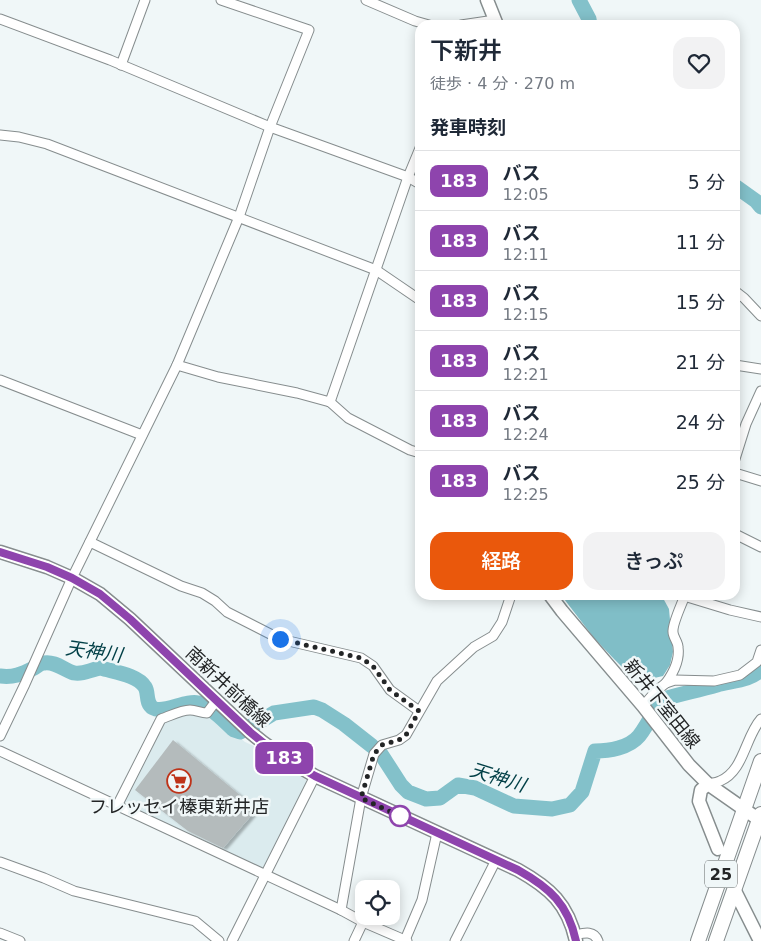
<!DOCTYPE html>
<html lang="ja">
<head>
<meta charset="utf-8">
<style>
	body { margin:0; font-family:"DejaVu Sans","Noto Sans JP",sans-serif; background:#f2f2f3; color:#1f2937; height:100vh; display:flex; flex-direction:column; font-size:19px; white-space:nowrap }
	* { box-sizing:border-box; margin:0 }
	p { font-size:16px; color:#747a83 }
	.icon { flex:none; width:28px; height:28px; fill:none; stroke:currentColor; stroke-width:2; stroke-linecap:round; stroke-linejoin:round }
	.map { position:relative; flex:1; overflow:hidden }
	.side { position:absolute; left:415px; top:20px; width:325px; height:580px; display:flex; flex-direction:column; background:#fff; border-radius:15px; box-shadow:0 2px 12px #0003 }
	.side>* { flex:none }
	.badge { padding:0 10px; border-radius:8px; font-size:18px; line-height:32px }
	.buttons { position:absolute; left:355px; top:880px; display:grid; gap:10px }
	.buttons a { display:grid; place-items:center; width:45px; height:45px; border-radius:10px; background:#fff; box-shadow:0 2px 12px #0003; font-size:25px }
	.you { position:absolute; width:25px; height:25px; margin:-12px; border:4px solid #fff; border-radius:50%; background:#1a73e8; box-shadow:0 0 0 8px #1a73e833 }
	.map>.badge { position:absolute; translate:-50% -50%; box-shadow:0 0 0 2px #fff }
	h2 { padding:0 15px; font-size:19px; line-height:45px }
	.round { display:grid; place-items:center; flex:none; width:52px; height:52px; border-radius:15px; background:#f2f2f3 }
	.headline { display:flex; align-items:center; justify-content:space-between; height:85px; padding:0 15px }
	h1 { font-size:24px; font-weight:600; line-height:38px }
	.action { display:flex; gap:10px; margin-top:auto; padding:10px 15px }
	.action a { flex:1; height:58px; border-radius:15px; background:#ea580c; color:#fff; font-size:20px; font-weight:600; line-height:58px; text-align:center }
	.action a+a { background:#f2f2f3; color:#1f2937 }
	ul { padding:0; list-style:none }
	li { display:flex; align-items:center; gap:15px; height:60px; padding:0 15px; border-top:1px solid #e0e1e3 }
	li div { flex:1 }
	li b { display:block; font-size:19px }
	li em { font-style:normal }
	li .badge { min-width:55px; font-weight:700; text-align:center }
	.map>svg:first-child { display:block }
	.built { fill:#dbebee }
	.forest { fill:#80bec7 }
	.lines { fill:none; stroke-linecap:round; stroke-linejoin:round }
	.river { stroke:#83c1ca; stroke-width:15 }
	.building { fill:#b4bbbc; filter:url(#shadow) }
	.street-casing { stroke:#868d8e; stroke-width:11 }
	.secondary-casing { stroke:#868d8e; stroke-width:15 }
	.primary-casing { stroke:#868d8e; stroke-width:16 }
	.street { stroke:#fff; stroke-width:9 }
	.secondary { stroke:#fff; stroke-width:12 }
	.primary { stroke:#fff; stroke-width:14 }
	.line-casing { stroke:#fff; stroke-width:11 }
	.line { stroke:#8e44ad; stroke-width:8 }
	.walk { stroke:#232526; stroke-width:5; stroke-dasharray:0 9 }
	.stop-dot { fill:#fff; stroke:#8e44ad; stroke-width:2.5 }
	.labels { text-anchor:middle; stroke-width:5; stroke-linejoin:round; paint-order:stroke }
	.shield { fill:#f0f7f8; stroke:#606465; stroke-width:1 }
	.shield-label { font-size:16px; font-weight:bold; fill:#232526 }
	.street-label { font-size:18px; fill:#232526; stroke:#f0f7f8 }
	.poi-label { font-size:18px; fill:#232526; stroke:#f0f7f8 }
	.water-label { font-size:19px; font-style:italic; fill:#013f46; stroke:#f0f7f8 }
</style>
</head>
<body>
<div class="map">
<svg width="761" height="941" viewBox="0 0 761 941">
	<defs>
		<filter id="shadow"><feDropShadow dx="3.5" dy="2" stdDeviation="1" flood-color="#0004"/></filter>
	</defs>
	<rect width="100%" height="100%" fill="#f0f7f8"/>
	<!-- built -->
	<path class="built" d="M181 713H210L245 742 254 746 306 780V784L264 870 121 803 161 722Z"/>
	<!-- forest -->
	<path class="forest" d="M561 595H656L663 598 669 609 673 652 670 665 663 676 650 679 632 677 614 659 594 638Z"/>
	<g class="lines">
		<!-- river -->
		<g class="river">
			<path d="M579 0 589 19 590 25"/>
			<path d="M735 186 756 201 761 207"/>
			<path d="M0 676C13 678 22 674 34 668 37 666 41 663 44 663 55 661 64 670 74 673 84 675 91 669 101 668 114 672 138 675 145 687 149 693 145 703 153 708 163 714 186 700 198 703 210 705 225 722 234 730L240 732 259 722 274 713 314 707 322 710 344 724 372 746 381 754 401 785 408 792 426 799 440 798 458 785 475 788 514 806 552 809 570 805 582 792 595 751C609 751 629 748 639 736 647 726 653 713 659 702L663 699C681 694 699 690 717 685 730 681 752 681 761 669"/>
		</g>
	</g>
	<!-- building -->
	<path class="building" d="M173 740 257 809 223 848 188 831 135 790Z"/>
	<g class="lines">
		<!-- street casing -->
		<g class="street-casing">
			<g id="street">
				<path d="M366 0 415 21 429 25"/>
				<path d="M0 19 110 60 270 127 408 177 420 184"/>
				<path d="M461 25 495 20"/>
				<path d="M121 65 145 0"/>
				<path d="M0 135 19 137 47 144 376 270 420 300"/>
				<path d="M735 291 744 298 761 316"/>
				<path d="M177 365 218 377 297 393 330 402 348 418 410 450 420 453"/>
				<path d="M735 365 761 369"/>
				<path d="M0 380 142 435"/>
				<path d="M330 402 408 177 420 148"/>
				<path d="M735 459 746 424 761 391"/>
				<path d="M735 473 761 481"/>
				<path d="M735 534 761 547"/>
				<path d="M90 542 181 586 202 593 215 601 227 612 280 639 361 658 373 666 390 690 419 711"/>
				<path d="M684 596 730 610 761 617"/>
				<path d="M666 683C674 672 680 660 678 647 678 642 673 637 673 632 672 624 682 604 685 595"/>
				<path d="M643 706 656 691 666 683 675 680 714 681 740 675 757 662 761 650"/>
				<path d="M0 736 25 684 72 578 177 365 239 217 270 127 309 30 221 0"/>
				<path d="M0 751 341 910 363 922 407 941"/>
				<path d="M708 784C712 783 716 783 720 781 744 771 745 737 761 719"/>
				<path d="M117 806 161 719C170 716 181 710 190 710 196 710 201 713 207 713L216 701"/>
				<path d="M0 862 44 878 74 891 195 921 219 941"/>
				<path d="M341 910 361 798 374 754 382 745 399 740 406 735 437 681 474 647 493 636 502 622 511 595"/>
				<path d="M0 933 20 941"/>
				<path d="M575 935C584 933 594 930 598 941"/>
				<path d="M405 940 422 900 437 833"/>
				<path d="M232 941 315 776"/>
				<path d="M354 941 363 922"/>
				<path d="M455 941 496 860"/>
			</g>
		</g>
		<!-- secondary casing -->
		<g class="secondary-casing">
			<g id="secondary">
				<path d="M487 0 497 25"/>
				<path d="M0 552 47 567 72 578 100 594 130 619 250 732C270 749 292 763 315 776L518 870C550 888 568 904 576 941"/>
				<path d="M550 595 562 611 643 706 689 765 708 784 761 821"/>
				<path d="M708 784 701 790 699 801 718 849"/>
				<path d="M735 891 760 941"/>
			</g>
		</g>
		<!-- primary casing -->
		<g class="primary-casing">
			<g id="primary">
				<path d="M698 941 761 761"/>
				<path d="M716 941 761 814"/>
			</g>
		</g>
		<!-- street -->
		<use href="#street" class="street"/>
		<!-- secondary -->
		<use href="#secondary" class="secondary"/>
		<!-- primary -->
		<use href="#primary" class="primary"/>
	</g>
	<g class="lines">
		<!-- line casing -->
		<g class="line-casing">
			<path id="line" d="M0 552 47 567 72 578 100 594 130 619 250 732C270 749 292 763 315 776L518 870C550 888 568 904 576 941"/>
		</g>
		<!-- line -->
		<use href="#line" class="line"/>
		<!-- walk -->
		<path class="walk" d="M280 639 361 658 373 666 390 690 419 711 406 735 399 740 382 745 374 754 361 798 406 819 400 816"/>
	</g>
	<!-- icons -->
	<defs>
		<g id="supermarket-ring" transform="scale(1.25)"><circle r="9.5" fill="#f0f7f8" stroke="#be3319" stroke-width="1.5"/><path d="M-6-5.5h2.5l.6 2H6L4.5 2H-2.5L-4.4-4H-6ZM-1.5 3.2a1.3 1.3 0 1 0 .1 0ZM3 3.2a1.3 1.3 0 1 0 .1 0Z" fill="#be3319"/></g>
	</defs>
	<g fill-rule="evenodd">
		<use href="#supermarket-ring" x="179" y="781"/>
	</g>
	<!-- markers -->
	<circle class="stop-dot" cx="400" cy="816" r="10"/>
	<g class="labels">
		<!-- shield labels -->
		<rect class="shield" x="705" y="860.5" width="32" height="27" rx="4"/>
		<g class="shield-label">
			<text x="721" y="880">25</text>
		</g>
		<!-- street labels -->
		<g class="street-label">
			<text transform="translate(228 687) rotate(43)" y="6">南新井前橋線</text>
			<text transform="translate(662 704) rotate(51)" y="6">新井下室田線</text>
		</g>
		<!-- poi labels -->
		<g class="poi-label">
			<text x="179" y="813">フレッセイ榛東新井店</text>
		</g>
		<!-- water labels -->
		<g class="water-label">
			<text transform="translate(94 651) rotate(8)" y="7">天神川</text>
			<text transform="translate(498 777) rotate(17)" y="7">天神川</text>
		</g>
	</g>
</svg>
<div class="buttons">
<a><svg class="icon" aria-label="locate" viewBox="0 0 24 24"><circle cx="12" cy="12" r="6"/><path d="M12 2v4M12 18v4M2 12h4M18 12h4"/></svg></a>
</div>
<div class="you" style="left:280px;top:639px"></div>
<b class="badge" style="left:284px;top:758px;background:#8e44ad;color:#fff">183</b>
<section class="side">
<div class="headline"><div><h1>下新井</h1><p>徒歩 · 4 分 · 270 m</p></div><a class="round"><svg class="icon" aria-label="heart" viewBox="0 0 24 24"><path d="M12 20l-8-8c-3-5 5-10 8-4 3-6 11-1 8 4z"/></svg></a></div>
<h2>発車時刻</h2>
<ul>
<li><span class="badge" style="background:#8e44ad;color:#fff">183</span><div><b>バス</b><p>12:05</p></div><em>5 分</em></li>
<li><span class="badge" style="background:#8e44ad;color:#fff">183</span><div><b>バス</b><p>12:11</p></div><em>11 分</em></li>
<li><span class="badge" style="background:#8e44ad;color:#fff">183</span><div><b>バス</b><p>12:15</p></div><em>15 分</em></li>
<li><span class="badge" style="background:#8e44ad;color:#fff">183</span><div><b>バス</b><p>12:21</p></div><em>21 分</em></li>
<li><span class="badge" style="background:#8e44ad;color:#fff">183</span><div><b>バス</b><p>12:24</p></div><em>24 分</em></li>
<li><span class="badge" style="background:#8e44ad;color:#fff">183</span><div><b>バス</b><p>12:25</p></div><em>25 分</em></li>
</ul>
<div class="action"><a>経路</a><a>きっぷ</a></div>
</section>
</div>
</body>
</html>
